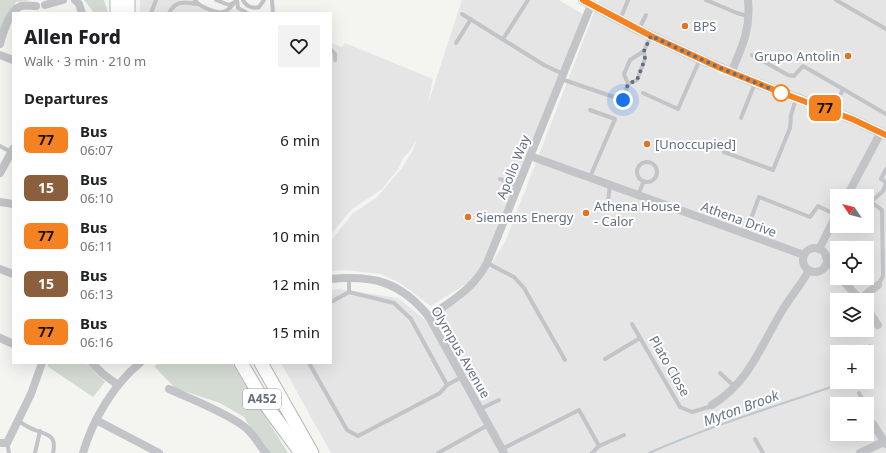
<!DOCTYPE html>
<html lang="en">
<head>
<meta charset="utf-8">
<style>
	body { margin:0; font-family:"Noto Sans",sans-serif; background:#f2f2f2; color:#202124; height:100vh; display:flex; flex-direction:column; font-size:15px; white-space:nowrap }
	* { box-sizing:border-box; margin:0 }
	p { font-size:13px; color:#757577 }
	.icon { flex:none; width:22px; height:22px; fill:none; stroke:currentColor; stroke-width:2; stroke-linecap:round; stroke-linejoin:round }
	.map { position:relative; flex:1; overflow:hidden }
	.panel { position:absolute; left:12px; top:12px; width:320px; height:352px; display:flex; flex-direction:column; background:#fff; border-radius:0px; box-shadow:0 4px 16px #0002 }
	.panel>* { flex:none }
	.badge { padding:0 8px; border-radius:6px; font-size:14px; line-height:26px }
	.needle { width:26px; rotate:305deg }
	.buttons { position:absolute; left:830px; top:189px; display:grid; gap:8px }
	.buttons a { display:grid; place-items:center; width:44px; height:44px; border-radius:0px; background:#fff; box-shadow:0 4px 16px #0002; font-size:20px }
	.you { position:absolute; width:20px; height:20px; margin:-10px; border:3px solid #fff; border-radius:50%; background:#1a73e8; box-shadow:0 0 0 6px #1a73e833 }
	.map>.badge { position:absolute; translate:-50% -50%; box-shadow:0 0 0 2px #fff }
	h2 { padding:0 12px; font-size:15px; line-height:36px }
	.round { display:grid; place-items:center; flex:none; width:42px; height:42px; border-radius:0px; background:#f2f2f2 }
	.headline { display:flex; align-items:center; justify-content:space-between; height:68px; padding:0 12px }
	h1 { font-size:19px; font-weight:800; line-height:30px }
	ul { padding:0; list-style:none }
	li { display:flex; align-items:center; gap:12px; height:48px; padding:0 12px }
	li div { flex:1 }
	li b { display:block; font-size:15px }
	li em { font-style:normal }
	li .badge { min-width:44px; font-weight:700; text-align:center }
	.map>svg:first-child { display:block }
	.built { fill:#e4e5e4; fill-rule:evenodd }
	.green { fill:#d4dbd2 }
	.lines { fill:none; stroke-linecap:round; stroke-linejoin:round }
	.stream { stroke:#bfc6cd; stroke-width:2 }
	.trunk-casing { stroke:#b4b6ba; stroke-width:15 }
	.service { stroke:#c2c4c8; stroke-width:4 }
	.minor { stroke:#c2c4c8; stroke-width:8 }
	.tertiary { stroke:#c2c4c8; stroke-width:10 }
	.trunk { stroke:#fff; stroke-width:13 }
	.line-casing { stroke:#fff; stroke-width:9 }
	.line { stroke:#f58220; stroke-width:6 }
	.walk { stroke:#646e81; stroke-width:4; stroke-dasharray:0 7.2 }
	.poi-dot { fill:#e17424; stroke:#fff; stroke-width:1.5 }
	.stop-dot { fill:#fff; stroke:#f58220; stroke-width:2 }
	.labels { text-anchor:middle; stroke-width:4; stroke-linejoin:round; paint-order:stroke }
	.shield { fill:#fff; stroke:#929aa7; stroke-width:1 }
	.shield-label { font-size:12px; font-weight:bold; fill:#646e81 }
	.poi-label { font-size:13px; fill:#646e81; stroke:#fff; text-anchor:start }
	.street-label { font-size:13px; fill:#646e81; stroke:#fff }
	.water-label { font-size:14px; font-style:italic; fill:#647685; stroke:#fff }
</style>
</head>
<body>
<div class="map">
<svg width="886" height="453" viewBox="0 0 886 453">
	<rect width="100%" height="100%" fill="#f4f5f0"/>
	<!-- built -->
	<g class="built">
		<path d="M140 0H197L200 5 218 13 229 8 245 13H140Z"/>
		<path d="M462 0H559L584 15 486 260 469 282 431 306 400 283 381 274 344 270 331 271V241L353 213 376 198 402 168 413 150 417 139 409 152 403 158 398 169 382 189 351 210 331 234V43L342 47 345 43 433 79 428 104Z"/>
		<path d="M599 0H886V453H331L281 363H331V291L339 289 398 298 424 319 449 305 480 282 505 242ZM837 196H867V226H837ZM837 248H867V278H837ZM837 300H867V330H837ZM837 352H867V382H837ZM837 404H867V434H837Z"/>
	</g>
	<!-- green -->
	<g class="green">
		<path d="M0 0H31L16 2 0 37Z"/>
		<path d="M84 0H104L108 13H93L92 10Z"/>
		<path d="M49 363H86L105 382 93 397 47 366Z"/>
		<path d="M161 363H232L288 453H266L244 417 220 403 175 388 154 366Z"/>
	</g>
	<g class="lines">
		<!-- stream -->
		<g class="stream">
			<path d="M866 352 870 345"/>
			<path d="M649 453C708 427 770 408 831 387L839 382"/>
		</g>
		<!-- trunk casing -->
		<g class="trunk-casing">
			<g id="trunk">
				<path d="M117 0V13"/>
				<path d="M128 0V13"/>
				<path d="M241 363 266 405 301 453"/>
				<path d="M261 363 312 453"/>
			</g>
		</g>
		<!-- service -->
		<g class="service">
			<path d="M195 0C198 5 203 7 208 9 222 15 228 13 236 0"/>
			<path d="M216 0 229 5 233 3"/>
			<path d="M237 0 238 8 247 13"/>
			<path d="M243 0C246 6 252 9 259 7L264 0"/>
			<path d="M272 0 273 13"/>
			<path d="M706 0 737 13 748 16"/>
			<path d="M836 0 886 29"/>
			<path d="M151 13 156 0"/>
			<path d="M169 13C176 0 184 2 198 4"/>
			<path d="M462 14 544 65 563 74"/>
			<path d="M620 20 628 0"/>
			<path d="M639 29 646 15"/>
			<path d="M503 39 528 0"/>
			<path d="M456 43 471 19"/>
			<path d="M331 50 335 54V60"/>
			<path d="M752 55 788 75 794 76 803 66 843 89 833 111"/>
			<path d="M561 79 623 100 628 84 637 80 645 59 644 51 650 37"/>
			<path d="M628 84 624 74 630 60 644 51"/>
			<path d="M843 89 886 114"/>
			<path d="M643 93 678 109 700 59"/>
			<path d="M741 118 755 83"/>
			<path d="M0 146 11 152"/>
			<path d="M724 152 773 170 790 128 791 115 796 99"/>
			<circle cx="647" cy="172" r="10"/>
			<path d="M886 169 881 179 886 182"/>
			<path d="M590 177 615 119 590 110"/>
			<path d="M500 179 518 186"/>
			<path d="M610 185 608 202 612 205"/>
			<path d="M850 190 862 196"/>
			<path d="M638 195 644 181"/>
			<path d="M867 199 882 210 883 276 878 285"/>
			<path d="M872 201 883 191 886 183"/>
			<path d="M745 235 759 197 810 217 818 206 836 215"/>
			<path d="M487 263 514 277 524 288 565 360"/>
			<path d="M349 292V278"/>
			<path d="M632 324 680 407 692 412 712 406"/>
			<path d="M605 359 640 338"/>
			<path d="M309 363 347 430 358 436 440 393 447 385 411 319 394 303 349 292 331 302"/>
			<path d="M720 373 735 387"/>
			<path d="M447 385 462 377"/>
			<path d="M859 393 865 404"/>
			<path d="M480 409 499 400"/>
			<path d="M867 409 869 417 873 424"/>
			<path d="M18 421C24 424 29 428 35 430 48 435 57 435 53 453"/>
			<path d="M755 439 763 453"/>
			<path d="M7 443 9 453"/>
			<path d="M502 449 579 410 599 446 624 435"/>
			<path d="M35 453 40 431"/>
			<path d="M438 453 488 425"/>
			<path d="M592 453 599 446"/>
		</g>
		<!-- minor -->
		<g class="minor">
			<path d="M75 0 79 4 82 13"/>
			<path d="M45 5 63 0"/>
			<path d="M0 44C3 33 9 10 21 6 25 5 32 6 36 6"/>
			<path d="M0 55 13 60"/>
			<path d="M731 73C742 47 751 29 748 0"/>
			<path d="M530 156 804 255"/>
			<path d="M0 173 13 149"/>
			<path d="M847 196 881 132"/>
			<path d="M0 202 13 204"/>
			<circle cx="815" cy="260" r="12"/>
			<path d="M819 249 837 214"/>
			<path d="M826 257 837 273"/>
			<path d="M0 269 13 274"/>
			<path d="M840 278 861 300"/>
			<path d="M331 279C374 275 401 282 429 317L504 453"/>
			<path d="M860 299 878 285"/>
			<path d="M867 309 878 325"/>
			<path d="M429 317C452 300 473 290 487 263L591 5"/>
			<path d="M0 338 11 343"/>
			<path d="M92 363 103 374 118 385"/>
			<path d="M169 389C193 400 220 410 242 425 253 432 258 444 266 453"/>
			<path d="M712 405C750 381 760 347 782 311 790 297 802 284 809 270"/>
			<path d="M96 420 159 453"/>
			<path d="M873 424 886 444"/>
			<path d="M0 443H7L31 394 42 363"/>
			<path d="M83 453C92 421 114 384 140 363"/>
			<path d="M860 453 884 442"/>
		</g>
		<!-- tertiary -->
		<path class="tertiary" d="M583 0 639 30 700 59 754 82 852 119 886 135"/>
		<!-- trunk -->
		<use href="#trunk" class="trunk"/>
	</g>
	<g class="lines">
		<!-- line casing -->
		<g class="line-casing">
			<path id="line" d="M583 0 651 36 720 68 782 93 852 119 886 135"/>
		</g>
		<!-- line -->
		<use href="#line" class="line"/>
		<!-- walk -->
		<path class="walk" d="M623 100 628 84 637 80 645 59 644 51 651 36 720 68 781 93"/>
	</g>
	<!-- markers -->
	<g class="poi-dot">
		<circle cx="685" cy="26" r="4"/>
		<circle cx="848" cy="56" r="4"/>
		<circle cx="647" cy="144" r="4"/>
		<circle cx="586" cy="213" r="4"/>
		<circle cx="468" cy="217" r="4"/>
	</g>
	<circle class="stop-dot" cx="781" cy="93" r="8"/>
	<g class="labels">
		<!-- shield labels -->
		<rect class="shield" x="243" y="389" width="38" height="20" rx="3"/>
		<g class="shield-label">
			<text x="262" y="403">A452</text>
		</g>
		<!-- poi labels -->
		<g class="poi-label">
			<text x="693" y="31">BPS</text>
			<text x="840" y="61" text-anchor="end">Grupo Antolin</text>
			<text x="655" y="149">[Unoccupied]</text>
			<text x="594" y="211">Athena House<tspan x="594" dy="15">- Calor</tspan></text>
			<text x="476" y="222">Siemens Energy</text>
		</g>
		<!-- street labels -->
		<g class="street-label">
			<text transform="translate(513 167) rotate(-68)" y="5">Apollo Way</text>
			<text transform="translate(739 219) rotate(20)" y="5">Athena Drive</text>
			<text transform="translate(461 352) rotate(60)" y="5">Olympus Avenue</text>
			<text transform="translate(670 366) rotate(60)" y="5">Plato Close</text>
		</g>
		<!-- water labels -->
		<g class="water-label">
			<text transform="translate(741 408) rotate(-20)" y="5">Myton Brook</text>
		</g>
	</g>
</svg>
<div class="buttons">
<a><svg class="needle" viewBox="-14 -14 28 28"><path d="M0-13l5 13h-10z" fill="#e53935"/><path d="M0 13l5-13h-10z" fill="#757577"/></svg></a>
<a><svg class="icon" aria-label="locate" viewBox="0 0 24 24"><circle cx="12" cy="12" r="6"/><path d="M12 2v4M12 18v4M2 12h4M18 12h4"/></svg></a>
<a><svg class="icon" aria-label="layers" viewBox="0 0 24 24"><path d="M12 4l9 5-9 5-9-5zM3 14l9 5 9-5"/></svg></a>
<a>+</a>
<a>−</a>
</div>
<div class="you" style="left:623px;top:100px"></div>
<b class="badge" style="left:825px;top:108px;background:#f58220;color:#111">77</b>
<section class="panel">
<div class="headline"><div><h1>Allen Ford</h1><p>Walk · 3 min · 210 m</p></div><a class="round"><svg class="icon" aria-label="heart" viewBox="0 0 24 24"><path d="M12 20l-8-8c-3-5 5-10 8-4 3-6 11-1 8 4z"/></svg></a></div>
<h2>Departures</h2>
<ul>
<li><span class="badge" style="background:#f58220;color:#111">77</span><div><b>Bus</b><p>06:07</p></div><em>6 min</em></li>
<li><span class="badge" style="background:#8b5e3c;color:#fff">15</span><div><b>Bus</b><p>06:10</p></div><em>9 min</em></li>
<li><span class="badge" style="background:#f58220;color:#111">77</span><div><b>Bus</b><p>06:11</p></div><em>10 min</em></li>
<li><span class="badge" style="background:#8b5e3c;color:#fff">15</span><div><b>Bus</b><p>06:13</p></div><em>12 min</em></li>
<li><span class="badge" style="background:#f58220;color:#111">77</span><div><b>Bus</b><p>06:16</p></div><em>15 min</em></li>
</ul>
</section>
</div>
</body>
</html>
